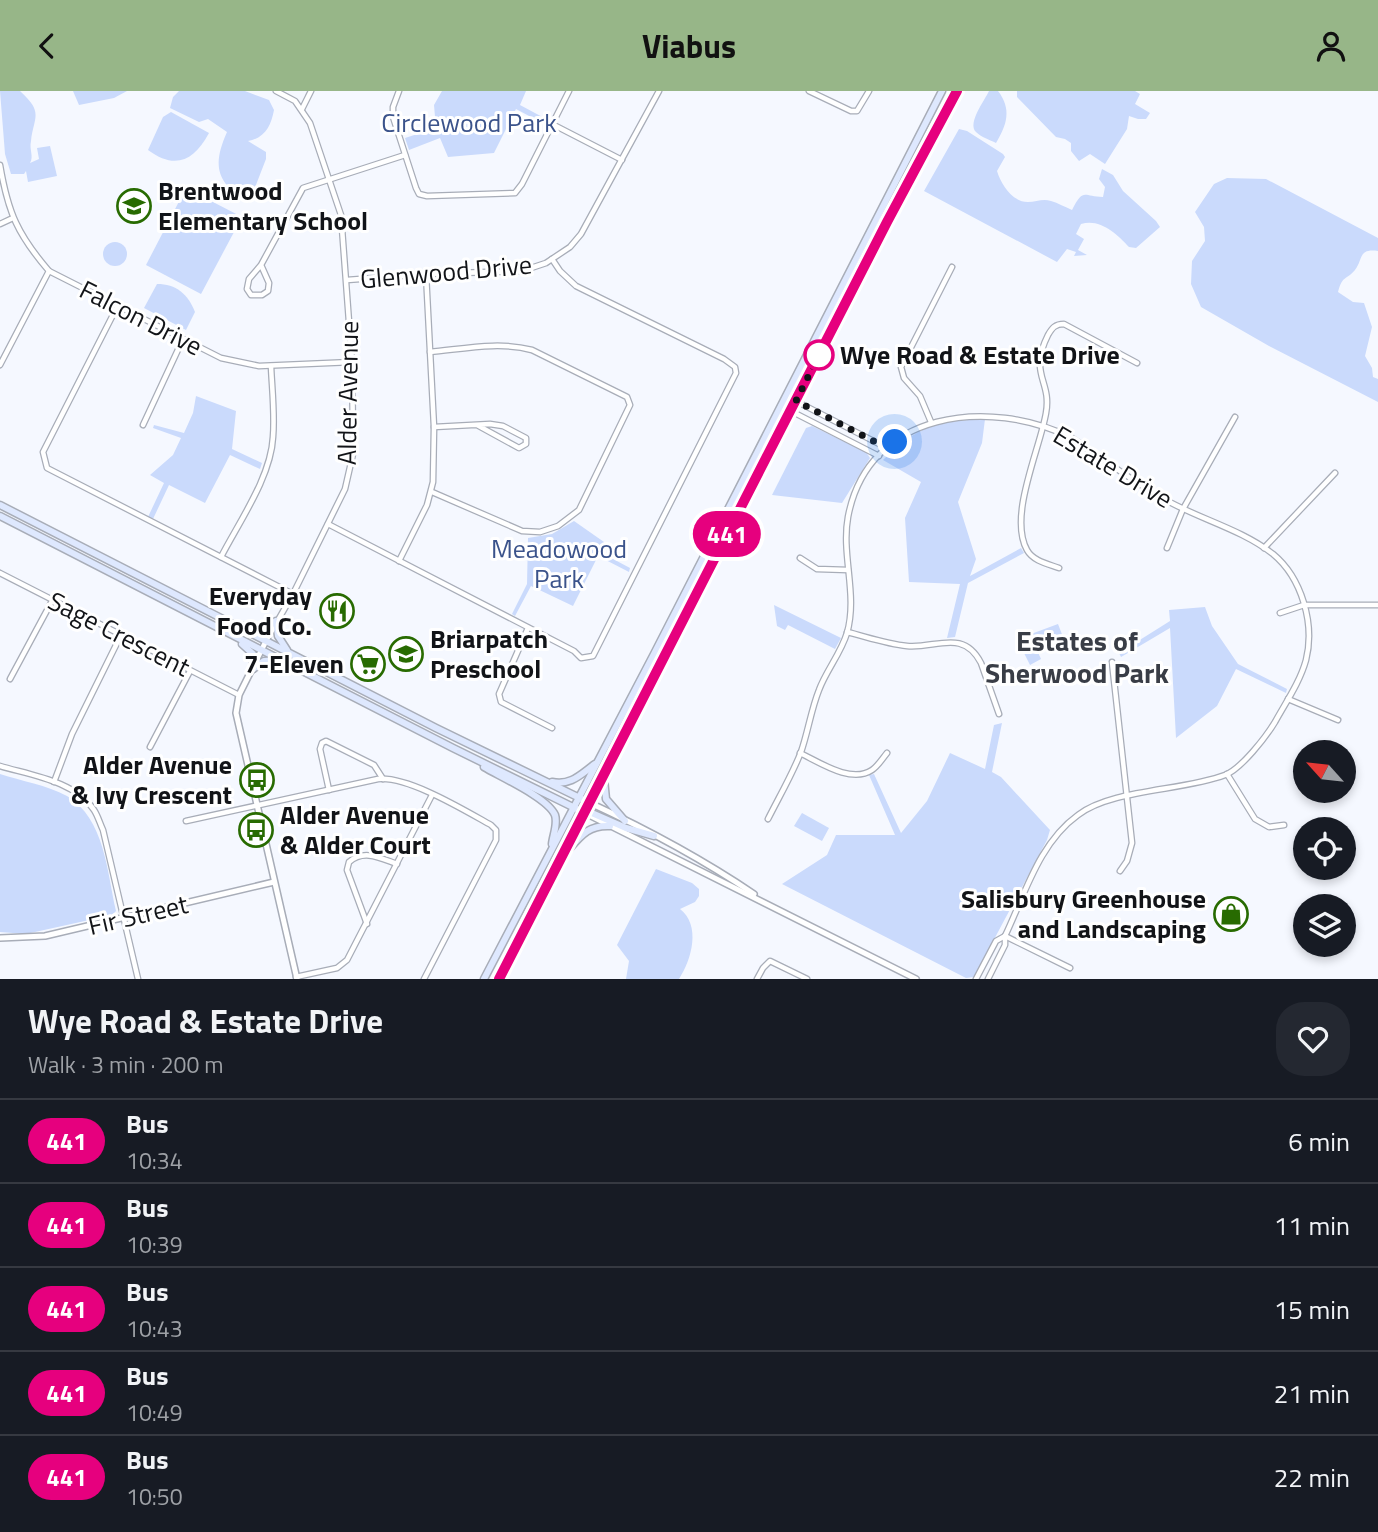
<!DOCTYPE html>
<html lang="en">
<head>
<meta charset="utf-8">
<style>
	body { margin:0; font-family:"Titillium Web",sans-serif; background:#242831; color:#f1f3f6; height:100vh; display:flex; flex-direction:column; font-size:26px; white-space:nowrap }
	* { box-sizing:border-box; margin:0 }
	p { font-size:23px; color:#9ea1a6 }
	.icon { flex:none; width:38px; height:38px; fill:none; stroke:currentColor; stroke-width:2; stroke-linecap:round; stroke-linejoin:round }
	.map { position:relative; height:888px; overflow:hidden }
	.side { display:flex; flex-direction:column; background:#171b24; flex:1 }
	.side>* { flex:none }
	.badge { padding:0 14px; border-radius:23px; font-size:24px; line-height:46px }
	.needle { width:46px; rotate:297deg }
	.tools { position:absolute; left:1293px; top:649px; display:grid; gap:14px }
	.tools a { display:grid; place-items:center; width:63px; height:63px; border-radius:50%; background:#171b24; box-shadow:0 4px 10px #0003; font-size:35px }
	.you { position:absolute; width:35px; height:35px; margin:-18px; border:5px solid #fff; border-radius:50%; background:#1a73e8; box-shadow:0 0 0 10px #1a73e833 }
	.map>.badge { position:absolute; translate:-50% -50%; box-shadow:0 0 0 4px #fff }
	.round { display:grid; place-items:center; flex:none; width:74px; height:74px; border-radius:28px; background:#242831 }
	.head { display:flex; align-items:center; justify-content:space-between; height:119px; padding:0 28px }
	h1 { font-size:33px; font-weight:700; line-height:52px }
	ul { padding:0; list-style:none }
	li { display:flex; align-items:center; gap:21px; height:84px; padding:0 28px; border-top:2px solid #363941 }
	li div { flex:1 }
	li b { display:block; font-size:26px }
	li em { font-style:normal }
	li .badge { min-width:77px; font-weight:700; text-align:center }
	header { display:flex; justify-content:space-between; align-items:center; height:91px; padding:0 28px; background:#97b688; color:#111; font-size:32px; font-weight:700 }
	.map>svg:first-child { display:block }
	.green { fill:#cadafc }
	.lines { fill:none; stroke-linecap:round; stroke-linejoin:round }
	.minor-casing { stroke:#a8adb8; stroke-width:7 }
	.tertiary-casing { stroke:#a8adb8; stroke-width:8 }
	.secondary-casing { stroke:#a8adb8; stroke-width:9 }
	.minor { stroke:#fff; stroke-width:4.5 }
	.tertiary { stroke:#fff; stroke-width:5 }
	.secondary { stroke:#dee8fe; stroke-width:6 }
	.line-casing { stroke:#fff; stroke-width:16 }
	.line { stroke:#e6007e; stroke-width:10 }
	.walk { stroke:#121418; stroke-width:7; stroke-dasharray:0 12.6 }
	.stop-dot { fill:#fff; stroke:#e6007e; stroke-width:3.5 }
	.labels { text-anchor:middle; stroke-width:6; stroke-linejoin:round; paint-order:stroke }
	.park-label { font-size:26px; fill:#3b538b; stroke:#fff }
	.poi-label { font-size:26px; font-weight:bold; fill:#121418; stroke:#fff; text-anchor:end }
	.street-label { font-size:26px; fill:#121418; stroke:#fff }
	.stop-label { font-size:26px; font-weight:bold; fill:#121418; stroke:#fff; text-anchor:start }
	.neighbourhood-label { font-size:28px; font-weight:bold; fill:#393d46; stroke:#fff }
</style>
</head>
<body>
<header><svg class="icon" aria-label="back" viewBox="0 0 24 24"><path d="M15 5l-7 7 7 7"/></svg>Viabus<svg class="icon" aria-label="person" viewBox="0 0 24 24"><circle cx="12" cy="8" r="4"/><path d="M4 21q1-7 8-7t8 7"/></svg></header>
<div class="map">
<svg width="1378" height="888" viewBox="0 0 1378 888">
	<rect width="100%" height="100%" fill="#f5f8ff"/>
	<!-- green -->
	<g class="green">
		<path d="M0 0H20C44 22 34 25 31 50 29 59 34 65 30 72L39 68 37 57 50 55 57 85 28 91 26 80 24 83H11L5 63Z"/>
		<path d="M73 0H127L114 7 79 14Z"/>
		<path d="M179 0H245L269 9 274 19C271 35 265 47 248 50L266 61V68L249 112C216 92 212 75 227 41L208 28 199 31 170 17 173 6Z"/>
		<path d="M442 0H526L520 14 548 29 546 34 516 18 494 62 448 66 440 47 409 59 405 47 436 37 434 14Z"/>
		<path d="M989 0H998C1012 18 1007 34 996 52 990 49 981 46 976 41 967 32 985 9 989 0Z"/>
		<path d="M1017 0H1135L1140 3 1135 13 1150 22 1146 28H1138L1129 25 1127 38 1105 73 1090 63 1079 70 1071 60V52L1065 48 1056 46 1017 6Z"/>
		<path d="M171 21 209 42C194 70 175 79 148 59L163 26Z"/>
		<path d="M959 38 967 40 1003 63 1005 66 997 80C1001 93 1012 111 1028 111 1036 111 1043 107 1051 110 1058 112 1065 116 1072 119 1084 96 1083 106 1103 106L1105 96 1099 88 1102 78 1113 84 1123 100 1156 130 1160 136 1136 157 1129 156C1117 143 1100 127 1081 133L1076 143 1084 148 1078 159 1087 164 1074 165 1076 161 1067 158 1057 171 924 100Z"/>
		<path d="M1227 87 1266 88 1378 147V160C1358 157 1363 169 1355 179 1346 190 1343 183 1338 201L1353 211 1364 212 1372 236 1365 265 1372 277 1373 286 1378 288V311L1269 255 1201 216 1191 193 1192 170 1205 150 1204 136 1195 121 1214 93Z"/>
		<path d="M186 97 242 126 201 203 146 174Z"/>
		<circle cx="115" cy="163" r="12"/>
		<path d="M157 193C176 193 188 203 195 221L186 239 144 217Z"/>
		<path d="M196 305 236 320 232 358 262 372 260 378 230 364 205 412 169 394 153 428 148 426 164 392 150 384 173 364 181 347 153 337 154 334 184 342 193 322Z"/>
		<path d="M985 328 982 352 958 411 976 468 970 485 1021 457 1024 462 968 492 955 546 947 547 960 493 909 491 905 427 921 391 883 369C918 334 937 330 985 328Z"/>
		<path d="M812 335 866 361 870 367 842 412 772 404 806 337Z"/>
		<path d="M574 430 604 451 600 461 630 477 629 481 598 465 573 515 531 495 515 525 512 523 527 493 528 447 552 443Z"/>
		<path d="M774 514 841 547 835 558 788 534 785 539 777 535Z"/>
		<path d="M1205 516 1212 535 1238 573 1287 598 1286 602 1236 578 1217 615 1176 647 1170 537 1121 566 1119 562 1170 530 1169 519Z"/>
		<path d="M1058 533 1063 546 1036 557 1041 568 1030 574 1018 550 1029 544 1033 551 1031 543Z"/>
		<path d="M1002 632 992 681 1001 686 1050 739 1047 749 974 886 966 887 782 793 827 764 836 744H895L869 684 874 683 901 742 927 710 950 662 985 678 994 634Z"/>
		<path d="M0 683C21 690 47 694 67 705 105 728 107 781 116 820L112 824 26 843 0 841Z"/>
		<path d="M802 722 829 737 822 750 794 735Z"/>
		<path d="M656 778 692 792 699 798V805L695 811 680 818C701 834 692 868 679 888H626L629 870 617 854Z"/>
	</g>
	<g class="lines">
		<!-- minor casing -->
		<g class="minor-casing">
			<g id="minor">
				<path d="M399 0 393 16V26L416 97 419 103 427 105 515 102 522 93 569 0"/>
				<path d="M809 0 851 20H857L869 0"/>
				<path d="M302 18 311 0"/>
				<path d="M552 33 622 69"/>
				<path d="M0 74C8 122 18 144 49 180L221 267 259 275 352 271"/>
				<path d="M0 133 13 127"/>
				<path d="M261 174 269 192 268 200 262 204H251L247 198 249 188 261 174 303 97 405 64"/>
				<path d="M347 189 426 183 522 180 546 172 570 156 581 143 659 0"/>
				<path d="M117 216 43 361 47 377 293 503"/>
				<path d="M430 261C463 258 499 250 532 259L627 306 630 314 579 419 558 435 540 441 522 440 432 401"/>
				<path d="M0 274 49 180"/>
				<path d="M786 305 887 357"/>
				<path d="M781 315 879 365"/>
				<path d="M931 331 920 305 904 287 901 276 952 176"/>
				<path d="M143 334 183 248"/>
				<path d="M434 336 490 333 503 335 526 347V353L519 357 477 334"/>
				<path d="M328 433 574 560 581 567 593 565 736 282 735 276 724 268 576 195 560 180 552 168"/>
				<path d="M1167 457 1183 418 1235 326"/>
				<path d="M1264 457 1335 382"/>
				<path d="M221 466C239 431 271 386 273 346 275 323 272 298 271 275"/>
				<path d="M800 467 817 478 848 479"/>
				<path d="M399 470 427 414 433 391 434 336 426 183"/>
				<path d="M1059 477C1048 473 1033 470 1027 459 1008 425 1040 358 1046 322 1052 289 1028 284 1048 244 1052 237 1055 233 1064 233L1137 272"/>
				<path d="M0 482 239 604"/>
				<path d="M1280 522 1304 514H1378"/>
				<path d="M528 537 499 603 501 611 552 637"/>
				<path d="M847 541C867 546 887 553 907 555 935 558 963 537 981 572L999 623"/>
				<path d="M266 550 293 503 345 398 353 363V344L352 271 341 124 310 32 295 10 276 0"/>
				<path d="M1112 571 1132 752 1127 770 1120 780"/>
				<path d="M10 588 52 510"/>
				<path d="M1288 608 1338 629"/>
				<path d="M150 656 190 580"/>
				<path d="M800 662C819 671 851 693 872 679 878 675 883 667 887 662"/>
				<path d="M0 675C30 684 75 690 94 719 98 725 100 733 103 739L138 888"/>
				<path d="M1227 683 1255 728 1269 736 1284 734"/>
				<path d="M54 691 72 643 121 544"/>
				<path d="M329 699 320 658 322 652 326 650 374 674 383 688"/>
				<path d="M768 728C779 706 792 684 801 661 808 641 811 619 819 599 826 580 841 562 847 542 858 504 841 464 848 426 868 319 990 306 1072 347 1102 367 1132 390 1164 408 1199 428 1241 438 1273 463 1302 487 1315 533 1306 569 1300 591 1286 611 1275 631 1266 646 1241 678 1225 684 1183 700 1112 698 1078 724 1039 752 1025 803 1005 845V854L988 888"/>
				<path d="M186 730 378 688C408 685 464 719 491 734L496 739V749L424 888"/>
				<path d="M367 833 347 779 349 771C364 758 380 767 397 773"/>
				<path d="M1005 845 1070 877"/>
				<path d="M296 886 337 877 347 869 432 704"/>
				<path d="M757 888 763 877 770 870 807 888"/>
				<path d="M976 888 996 850 1005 845"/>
			</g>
		</g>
		<!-- tertiary casing -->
		<g class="tertiary-casing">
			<g id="tertiary">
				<path d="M266 550 239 604 236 622 297 888"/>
				<path d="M590 712C644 737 705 770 754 803"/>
				<path d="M585 722 916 888"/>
				<path d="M0 847 45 845 274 791"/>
			</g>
		</g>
		<!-- secondary casing -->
		<g class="secondary-casing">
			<g id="secondary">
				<path d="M0 414 436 637 590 712"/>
				<path d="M0 425 453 657 585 722"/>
				<path d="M239 534 263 539 276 530 278 545 287 559"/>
				<path d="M242 553 253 563V578"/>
				<path d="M253 578 264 570 280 569"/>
				<path d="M484 676C501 686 548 707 555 724 558 733 553 744 552 753"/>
				<path d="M604 688 606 708 625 730"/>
				<path d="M552 691C571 695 581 683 595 673"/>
				<path d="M585 719 626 737 654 745"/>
				<path d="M570 757C582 743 590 734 610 735"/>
				<path d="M484 888 654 563 942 0"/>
				<path d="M499 888 645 608 887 131 957 0"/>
			</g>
		</g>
		<!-- minor -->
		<use href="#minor" class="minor"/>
		<!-- tertiary -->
		<use href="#tertiary" class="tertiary"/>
		<!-- secondary -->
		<use href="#secondary" class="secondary"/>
	</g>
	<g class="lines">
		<!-- line casing -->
		<g class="line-casing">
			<path id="line" d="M499 888 887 131 957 0"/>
		</g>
		<!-- line -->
		<use href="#line" class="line"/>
		<!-- walk -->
		<path class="walk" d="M819 264 796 310 887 357 895 351"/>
	</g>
	<!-- icons -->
	<defs>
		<g id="school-ring" transform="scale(1.75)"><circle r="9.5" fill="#fff" stroke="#286b01" stroke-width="1.5"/><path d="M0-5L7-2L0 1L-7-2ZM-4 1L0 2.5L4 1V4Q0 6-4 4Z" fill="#286b01"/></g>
		<g id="restaurant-ring" transform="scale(1.75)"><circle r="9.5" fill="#fff" stroke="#286b01" stroke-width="1.5"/><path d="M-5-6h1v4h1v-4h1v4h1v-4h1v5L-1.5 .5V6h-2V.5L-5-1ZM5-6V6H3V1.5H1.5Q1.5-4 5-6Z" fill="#286b01"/></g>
		<g id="supermarket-ring" transform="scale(1.75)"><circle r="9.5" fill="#fff" stroke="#286b01" stroke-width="1.5"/><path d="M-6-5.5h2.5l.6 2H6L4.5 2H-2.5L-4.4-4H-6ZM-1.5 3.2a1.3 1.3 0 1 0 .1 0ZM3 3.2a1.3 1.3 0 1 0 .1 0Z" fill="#286b01"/></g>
		<g id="bus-ring" transform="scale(1.75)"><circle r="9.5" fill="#fff" stroke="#286b01" stroke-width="1.5"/><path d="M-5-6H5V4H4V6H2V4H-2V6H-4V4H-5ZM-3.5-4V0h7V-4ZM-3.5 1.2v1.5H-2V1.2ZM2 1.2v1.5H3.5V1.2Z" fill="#286b01"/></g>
		<g id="shop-ring" transform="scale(1.75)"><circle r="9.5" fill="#fff" stroke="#286b01" stroke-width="1.5"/><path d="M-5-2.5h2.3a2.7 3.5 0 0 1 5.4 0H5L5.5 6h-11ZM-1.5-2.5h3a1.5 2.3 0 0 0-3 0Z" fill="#286b01"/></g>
	</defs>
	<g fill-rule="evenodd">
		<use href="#school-ring" x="134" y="115"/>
		<use href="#restaurant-ring" x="337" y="520"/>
		<use href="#school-ring" x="406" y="563"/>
		<use href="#supermarket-ring" x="368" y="573"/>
		<use href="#bus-ring" x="257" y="689"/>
		<use href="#bus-ring" x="256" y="739"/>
		<use href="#shop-ring" x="1231" y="823"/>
	</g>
	<!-- markers -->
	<circle class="stop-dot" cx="819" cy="264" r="14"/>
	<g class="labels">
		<!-- park labels -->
		<g class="park-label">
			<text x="469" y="41">Circlewood Park</text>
			<text x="559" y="467">Meadowood<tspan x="559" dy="30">Park</tspan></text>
		</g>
		<!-- poi labels -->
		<g class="poi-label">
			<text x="158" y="109" text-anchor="start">Brentwood<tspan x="158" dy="30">Elementary School</tspan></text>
			<text x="312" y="514">Everyday<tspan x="312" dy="30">Food Co.</tspan></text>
			<text x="430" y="557" text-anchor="start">Briarpatch<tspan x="430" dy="30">Preschool</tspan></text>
			<text x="344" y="582">7-Eleven</text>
			<text x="232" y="683">Alder Avenue<tspan x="232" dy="30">&amp; Ivy Crescent</tspan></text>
			<text x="280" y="733" text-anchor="start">Alder Avenue<tspan x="280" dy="30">&amp; Alder Court</tspan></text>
			<text x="1206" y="817">Salisbury Greenhouse<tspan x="1206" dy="30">and Landscaping</tspan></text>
		</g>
		<!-- street labels -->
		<g class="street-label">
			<text transform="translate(446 181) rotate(-5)" y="9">Glenwood Drive</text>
			<text transform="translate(141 227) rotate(27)" y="9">Falcon Drive</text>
			<text transform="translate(348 302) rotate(-89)" y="9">Alder Avenue</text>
			<text transform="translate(1113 376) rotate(31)" y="9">Estate Drive</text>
			<text transform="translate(119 543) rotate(27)" y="9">Sage Crescent</text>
			<text transform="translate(138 824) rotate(-13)" y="9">Fir Street</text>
		</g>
		<!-- stop labels -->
		<g class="stop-label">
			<text x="840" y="273">Wye Road &amp; Estate Drive</text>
		</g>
		<!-- neighbourhood labels -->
		<g class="neighbourhood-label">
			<text x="1077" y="560">Estates of<tspan x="1077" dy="32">Sherwood Park</tspan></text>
		</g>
	</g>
</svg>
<div class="tools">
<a><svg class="needle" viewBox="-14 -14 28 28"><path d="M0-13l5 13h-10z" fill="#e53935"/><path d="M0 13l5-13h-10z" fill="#9ea1a6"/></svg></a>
<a><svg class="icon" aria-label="locate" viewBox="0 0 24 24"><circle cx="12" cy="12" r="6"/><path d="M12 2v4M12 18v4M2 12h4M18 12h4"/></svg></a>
<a><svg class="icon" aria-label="layers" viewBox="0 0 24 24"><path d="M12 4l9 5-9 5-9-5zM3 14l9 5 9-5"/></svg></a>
</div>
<div class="you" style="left:895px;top:351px"></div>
<b class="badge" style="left:727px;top:443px;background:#e6007e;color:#fff">441</b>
</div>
<section class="side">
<div class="head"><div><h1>Wye Road &amp; Estate Drive</h1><p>Walk · 3 min · 200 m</p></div><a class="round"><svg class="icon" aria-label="heart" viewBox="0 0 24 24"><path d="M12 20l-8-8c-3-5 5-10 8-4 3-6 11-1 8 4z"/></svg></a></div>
<ul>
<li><span class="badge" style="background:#e6007e;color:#fff">441</span><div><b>Bus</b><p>10:34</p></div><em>6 min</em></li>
<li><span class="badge" style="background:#e6007e;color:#fff">441</span><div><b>Bus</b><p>10:39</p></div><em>11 min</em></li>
<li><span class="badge" style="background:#e6007e;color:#fff">441</span><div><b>Bus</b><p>10:43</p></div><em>15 min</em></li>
<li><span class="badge" style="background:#e6007e;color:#fff">441</span><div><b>Bus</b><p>10:49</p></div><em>21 min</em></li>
<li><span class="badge" style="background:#e6007e;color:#fff">441</span><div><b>Bus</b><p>10:50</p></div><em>22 min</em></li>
</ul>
</section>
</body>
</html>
